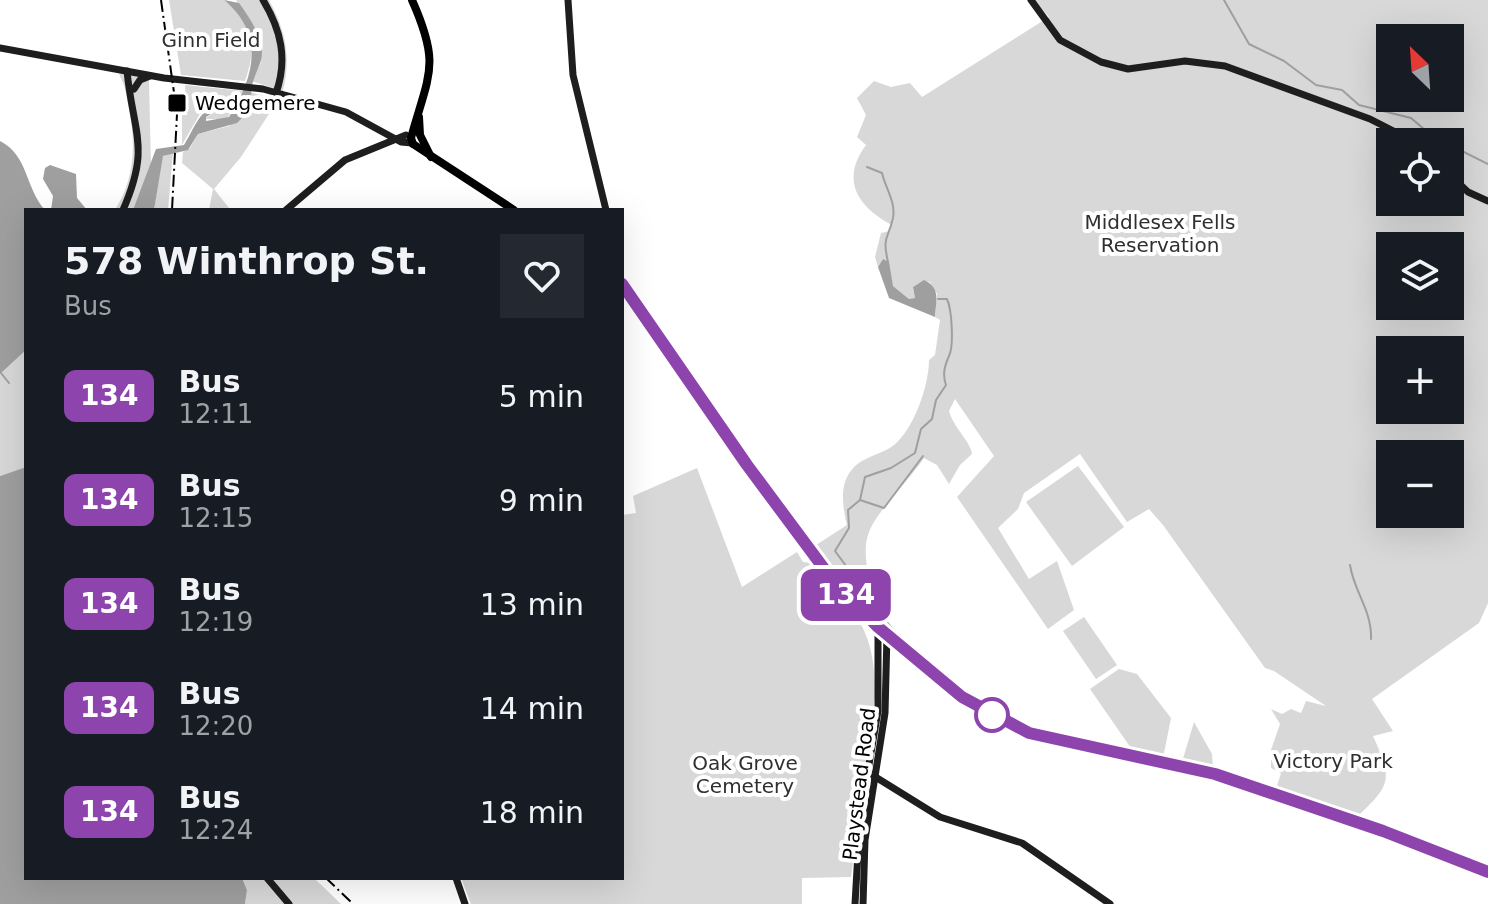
<!DOCTYPE html>
<html lang="en">
<head>
<meta charset="utf-8">
<style>
	body { margin:0; font-family:"DejaVu Sans",sans-serif; background:#242831; color:#f1f3f6; height:100vh; display:flex; flex-direction:column; font-size:30px; white-space:nowrap }
	* { box-sizing:border-box; margin:0 }
	p { font-size:26px; color:#9ea1a6 }
	.icon { flex:none; width:44px; height:44px; fill:none; stroke:currentColor; stroke-width:2; stroke-linecap:round; stroke-linejoin:round }
	.map { position:relative; flex:1; overflow:hidden }
	.drawer { position:absolute; left:24px; top:208px; width:600px; height:672px; display:flex; flex-direction:column; background:#171b24; border-radius:0px; box-shadow:0 8px 32px #0002 }
	.drawer>* { flex:none }
	.badge { padding:0 16px; border-radius:12px; font-size:28px; line-height:52px }
	.needle { width:52px; rotate:335deg }
	.fabs { position:absolute; left:1376px; top:24px; display:grid; gap:16px }
	.fabs a { display:grid; place-items:center; width:88px; height:88px; border-radius:0px; background:#171b24; box-shadow:0 8px 32px #0002; font-size:40px }
	.map>.badge { position:absolute; translate:-50% -50%; box-shadow:0 0 0 4px #fff }
	.round { display:grid; place-items:center; flex:none; width:84px; height:84px; border-radius:0px; background:#242831 }
	.headline { display:flex; align-items:center; justify-content:space-between; height:136px; padding:0 40px }
	h1 { font-size:38px; font-weight:700; line-height:60px }
	ul { padding:0; list-style:none }
	li { display:flex; align-items:center; gap:24px; height:104px; padding:0 40px }
	li div { flex:1 }
	li b { display:block; font-size:30px }
	li em { font-style:normal }
	li .badge { min-width:88px; font-weight:700; text-align:center }
	.map>svg:first-child { display:block }
	.green { fill:#d8d8d8; fill-rule:evenodd }
	.water { fill:#9f9f9f }
	.lines { fill:none; stroke-linecap:round; stroke-linejoin:round }
	.stream { stroke:#9f9f9f; stroke-width:2 }
	.secondary { stroke:#1e1e1e; stroke-width:7 }
	.primary { stroke:#000; stroke-width:8 }
	.rail { stroke:#000; stroke-width:2; stroke-dasharray:12 4 2 4; stroke-linecap:butt }
	.line-casing { stroke:#fff; stroke-width:18 }
	.line { stroke:#8e44ad; stroke-width:12 }
	.poi-dot { fill:#000; stroke:#fff; stroke-width:3 }
	.stop-dot { fill:#fff; stroke:#8e44ad; stroke-width:4 }
	.labels { text-anchor:middle; stroke-width:8; stroke-linejoin:round; paint-order:stroke }
	.park-label { font-size:20px; fill:#2f2f2f; stroke:#fff }
	.poi-label { font-size:20px; fill:#000; stroke:#fff; text-anchor:start }
	.street-label { font-size:20px; fill:#000; stroke:#fff }
</style>
</head>
<body>
<div class="map">
<svg width="1488" height="904" viewBox="0 0 1488 904">
	<rect width="100%" height="100%" fill="#fff"/>
	<!-- green -->
	<g class="green">
		<path d="M169 0H224C255 24 257 47 245 81L181 75Z"/>
		<path d="M236 0H269C286 31 291 57 283 91L251 81 261 63V42Z"/>
		<path d="M1034 0H1488V603L1479 623 1372 699 1393 731 1373 736C1393 780 1391 785 1357 817L1276 789 1281 773 1271 768V750L1280 724 1271 709 1282 714 1291 709 1301 713 1306 701 1326 706 1274 671 1265 668 1163 525 1149 509 1127 522 1080 454 1024 493 1018 509 998 528 1029 579 1057 561 1074 610 1048 629 957 497 994 456 955 399 949 411C953 427 971 442 972 454L960 465 949 484 937 465 924 458C910 479 877 511 869 532 857 562 880 612 898 636L859 601 813 547 847 525C841 501 838 472 866 459 875 454 885 452 894 445 914 429 929 385 929 360L935 355 940 320 935 317 937 294 930 282 923 281 913 287 915 298 909 299 893 286 883 259 878 267 875 257 881 233 890 231V224C856 205 841 179 866 145L857 137 866 115 857 98 874 81 891 87 910 83 922 97 1049 17ZM1390 38H1450V98H1390ZM1390 142H1450V202H1390ZM1390 246H1450V306H1390ZM1390 350H1450V410H1390ZM1390 454H1450V514H1390Z"/>
		<path d="M119 72 149 80 151 166 133 210H115C139 172 135 132 125 89 124 82 120 79 119 72Z"/>
		<path d="M185 85 243 91 227 119H204L228 103 201 112 182 145V115H187Z"/>
		<path d="M250 92 278 100 241 157 214 189 229 208 209 210 213 189 182 163 183 152 190 148 198 134 229 126 253 107Z"/>
		<path d="M173 152 168 210H154L162 157Z"/>
		<path d="M26 350V467L0 476V374Z"/>
		<path d="M1078 466 1124 527 1072 566 1026 502Z"/>
		<path d="M697 468 742 587 797 552 803 562 812 563C855 613 876 627 875 697L851 877 802 878V904H471L461 878H622V515L636 513 633 496Z"/>
		<path d="M1084 617 1117 665 1096 679 1063 631Z"/>
		<path d="M1119 669 1137 674 1171 718 1163 758 1133 751 1090 689Z"/>
		<path d="M1194 722 1212 754 1213 769 1182 762Z"/>
		<path d="M242 878H314L341 904H245L247 890Z"/>
	</g>
	<!-- water -->
	<g class="water">
		<path d="M224 0 239 3C251 20 269 44 259 66 252 83 249 90 253 107L237 123 198 134 188 150 163 156 154 210H133L156 149 184 145C197 124 200 105 229 102L206 117V121L229 117C255 76 265 34 224 0Z"/>
		<path d="M0 141C29 156 25 188 45 210H26V350L0 374Z"/>
		<path d="M50 165 76 174 77 198 87 210H51L53 196 43 179 45 168Z"/>
		<path d="M883 259 889 262 893 286 909 299 915 298 913 287 924 280C941 287 936 302 935 317L889 298 878 267Z"/>
		<path d="M26 467V878H242L247 890 245 904H0V476Z"/>
	</g>
	<g class="lines">
		<!-- stream -->
		<g class="stream">
			<path d="M1224 0 1249 44 1284 61 1316 85 1342 90 1359 105 1411 118 1439 142"/>
			<path d="M1450 145 1488 164"/>
			<path d="M867 167 882 173C885 187 896 202 893 218 888 240 882 236 888 262"/>
			<path d="M1 373 9 383"/>
			<path d="M860 500 884 508 923 456"/>
			<path d="M1350 565C1354 592 1372 610 1371 639"/>
			<path d="M874 610 855 589 852 574 835 551 849 528 848 510 860 500 865 477 891 468 915 453 921 429 932 419 936 400 946 385C942 374 945 365 949 356 954 346 952 310 947 299H938"/>
			<path d="M880 616 898 634"/>
		</g>
		<!-- secondary -->
		<g class="secondary">
			<path d="M263 0C281 30 288 59 276 93"/>
			<path d="M568 0 573 75 606 210"/>
			<path d="M1031 0 1060 40 1101 62 1128 69 1185 61 1225 66 1370 119 1415 142"/>
			<path d="M0 48 164 78 263 89 346 112 401 142 412 143"/>
			<path d="M134 89 140 80 150 76"/>
			<path d="M1450 175 1468 192 1488 201"/>
			<path d="M123 210C151 146 133 134 127 71"/>
			<path d="M286 210 345 160 406 135"/>
			<path d="M869 773 940 817 1022 843 1110 904"/>
			<path d="M267 878 289 904"/>
			<path d="M456 878 465 904"/>
			<path d="M855 904 860 818 878 711V627"/>
			<path d="M863 904 865 840 885 713 887 634"/>
		</g>
		<!-- primary -->
		<g class="primary">
			<path d="M412 0C441 65 429 73 411 138L413 144"/>
			<path d="M419 117 420 135 431 157"/>
			<path d="M413 144 514 210"/>
			<path d="M622 284 747 465 831 578 873 622 962 697 1029 733 1215 774 1374 828 1488 872"/>
		</g>
		<!-- rail -->
		<g class="rail">
			<path d="M161 0 177 114 172 210"/>
			<path d="M326 878 353 904"/>
		</g>
	</g>
	<g class="lines">
		<!-- line casing -->
		<g class="line-casing">
			<path id="line" d="M622 284 747 465 831 578 878 627 962 697 1029 733 1215 774 1383 831 1488 872"/>
		</g>
		<!-- line -->
		<use href="#line" class="line"/>
	</g>
	<!-- markers -->
	<rect class="poi-dot" x="167" y="93" width="20" height="20" rx="4"/>
	<circle class="stop-dot" cx="992" cy="715" r="16"/>
	<g class="labels">
		<!-- park labels -->
		<g class="park-label">
			<text x="211" y="47">Ginn Field</text>
			<text x="1160" y="229">Middlesex Fells<tspan x="1160" dy="23">Reservation</tspan></text>
			<text x="1333" y="768">Victory Park</text>
			<text x="745" y="770">Oak Grove<tspan x="745" dy="23">Cemetery</tspan></text>
		</g>
		<!-- poi labels -->
		<g class="poi-label">
			<text x="195" y="110">Wedgemere</text>
		</g>
		<!-- street labels -->
		<g class="street-label">
			<text transform="translate(859 784) rotate(-83)" y="7">Playstead Road</text>
		</g>
	</g>
</svg>
<div class="fabs">
<a><svg class="needle" viewBox="-14 -14 28 28"><path d="M0-13l5 13h-10z" fill="#e53935"/><path d="M0 13l5-13h-10z" fill="#9ea1a6"/></svg></a>
<a><svg class="icon" aria-label="locate" viewBox="0 0 24 24"><circle cx="12" cy="12" r="6"/><path d="M12 2v4M12 18v4M2 12h4M18 12h4"/></svg></a>
<a><svg class="icon" aria-label="layers" viewBox="0 0 24 24"><path d="M12 4l9 5-9 5-9-5zM3 14l9 5 9-5"/></svg></a>
<a>+</a>
<a>−</a>
</div>
<b class="badge" style="left:846px;top:595px;background:#8e44ad;color:#fff">134</b>
<section class="drawer">
<div class="headline"><div><h1>578 Winthrop St.</h1><p>Bus</p></div><a class="round"><svg class="icon" aria-label="heart" viewBox="0 0 24 24"><path d="M12 20l-8-8c-3-5 5-10 8-4 3-6 11-1 8 4z"/></svg></a></div>
<ul>
<li><span class="badge" style="background:#8e44ad;color:#fff">134</span><div><b>Bus</b><p>12:11</p></div><em>5 min</em></li>
<li><span class="badge" style="background:#8e44ad;color:#fff">134</span><div><b>Bus</b><p>12:15</p></div><em>9 min</em></li>
<li><span class="badge" style="background:#8e44ad;color:#fff">134</span><div><b>Bus</b><p>12:19</p></div><em>13 min</em></li>
<li><span class="badge" style="background:#8e44ad;color:#fff">134</span><div><b>Bus</b><p>12:20</p></div><em>14 min</em></li>
<li><span class="badge" style="background:#8e44ad;color:#fff">134</span><div><b>Bus</b><p>12:24</p></div><em>18 min</em></li>
</ul>
</section>
</div>
</body>
</html>
